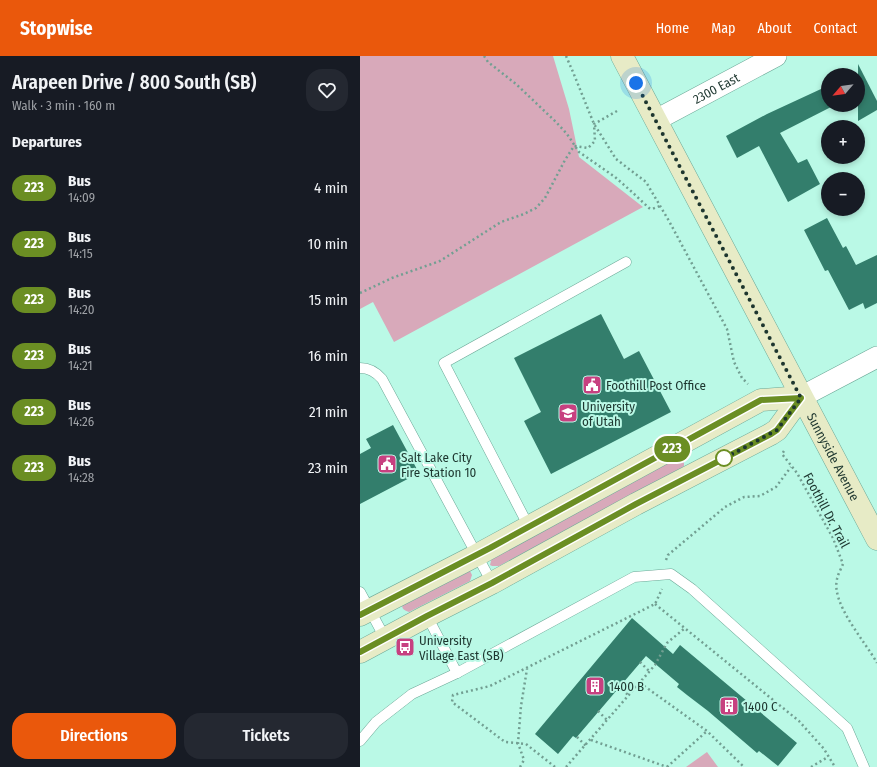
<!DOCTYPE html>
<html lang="en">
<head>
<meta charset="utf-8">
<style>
	body { margin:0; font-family:"Fira Sans Condensed",sans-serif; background:#242831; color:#f1f3f6; height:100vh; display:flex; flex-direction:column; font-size:15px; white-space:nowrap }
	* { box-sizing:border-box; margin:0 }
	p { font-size:13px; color:#9ea1a6 }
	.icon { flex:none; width:22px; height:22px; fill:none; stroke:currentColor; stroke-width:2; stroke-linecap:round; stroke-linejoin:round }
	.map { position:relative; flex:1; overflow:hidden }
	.side { display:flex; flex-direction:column; background:#171b24; width:360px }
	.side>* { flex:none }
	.badge { padding:0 8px; border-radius:13px; font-size:14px; line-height:26px }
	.needle { width:26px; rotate:242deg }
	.tools { position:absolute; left:461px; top:12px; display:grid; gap:8px }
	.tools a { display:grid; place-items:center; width:44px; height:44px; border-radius:50%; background:#171b24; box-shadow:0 2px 6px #0003; font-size:20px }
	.you { position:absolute; width:20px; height:20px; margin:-10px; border:3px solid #fff; border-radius:50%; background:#1a73e8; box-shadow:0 0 0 6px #1a73e833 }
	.map>.badge { position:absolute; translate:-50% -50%; box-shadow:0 0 0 2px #fff }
	h2 { padding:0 12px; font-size:15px; line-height:36px }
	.round { display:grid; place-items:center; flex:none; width:42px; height:42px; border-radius:16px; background:#242831 }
	.summary { display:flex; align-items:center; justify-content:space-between; height:68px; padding:0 12px }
	h1 { font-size:19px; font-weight:600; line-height:30px }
	.cta { display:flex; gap:8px; margin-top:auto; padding:8px 12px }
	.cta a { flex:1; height:46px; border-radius:16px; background:#ea580c; color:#fff; font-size:16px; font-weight:600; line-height:46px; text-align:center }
	.cta a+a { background:#242831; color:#f1f3f6 }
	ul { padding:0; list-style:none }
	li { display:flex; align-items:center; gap:12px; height:56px; padding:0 12px }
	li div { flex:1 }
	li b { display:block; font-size:15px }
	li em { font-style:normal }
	li .badge { min-width:44px; font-weight:700; text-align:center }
	header { display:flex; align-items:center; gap:24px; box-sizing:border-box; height:56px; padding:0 20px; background:#ea580c; color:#fff }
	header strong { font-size:19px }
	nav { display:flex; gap:22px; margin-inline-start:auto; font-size:14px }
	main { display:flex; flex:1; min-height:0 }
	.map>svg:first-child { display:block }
	.green { fill:#d8a9ba }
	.building { fill:#337e6c }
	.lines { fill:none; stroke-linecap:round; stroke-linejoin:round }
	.lane-casing { stroke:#6ca897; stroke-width:11 }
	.street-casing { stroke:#6ca897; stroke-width:22 }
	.secondary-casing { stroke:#6ca897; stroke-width:23 }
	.path { stroke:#729f92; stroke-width:2.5; stroke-dasharray:2 3; stroke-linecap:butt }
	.lane { stroke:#fff; stroke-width:10 }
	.street { stroke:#fff; stroke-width:21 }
	.secondary { stroke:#e7ebc6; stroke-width:22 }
	.line-casing { stroke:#fff; stroke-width:9 }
	.line { stroke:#6b8e23; stroke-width:6 }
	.walk { stroke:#1d362f; stroke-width:4; stroke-dasharray:0 7.2 }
	.stop-dot { fill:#fff; stroke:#6b8e23; stroke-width:2 }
	.labels { text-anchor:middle; stroke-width:4; stroke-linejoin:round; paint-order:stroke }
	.street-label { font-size:13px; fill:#1d362f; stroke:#baf9e6 }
	.poi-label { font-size:13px; fill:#1d362f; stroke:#baf9e6; text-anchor:start }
</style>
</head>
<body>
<header>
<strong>Stopwise</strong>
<nav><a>Home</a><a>Map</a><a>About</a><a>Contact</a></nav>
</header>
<main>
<section class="side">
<div class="summary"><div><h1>Arapeen Drive / 800 South (SB)</h1><p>Walk · 3 min · 160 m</p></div><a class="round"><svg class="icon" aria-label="heart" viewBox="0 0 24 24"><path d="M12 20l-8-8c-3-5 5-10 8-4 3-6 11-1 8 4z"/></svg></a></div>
<h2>Departures</h2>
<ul>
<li><span class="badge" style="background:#6b8e23;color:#fff">223</span><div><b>Bus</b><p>14:09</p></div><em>4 min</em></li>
<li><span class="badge" style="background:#6b8e23;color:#fff">223</span><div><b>Bus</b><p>14:15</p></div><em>10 min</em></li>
<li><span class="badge" style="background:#6b8e23;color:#fff">223</span><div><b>Bus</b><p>14:20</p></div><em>15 min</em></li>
<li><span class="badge" style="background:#6b8e23;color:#fff">223</span><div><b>Bus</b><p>14:21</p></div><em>16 min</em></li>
<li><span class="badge" style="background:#6b8e23;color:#fff">223</span><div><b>Bus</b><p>14:26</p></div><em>21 min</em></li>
<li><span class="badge" style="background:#6b8e23;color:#fff">223</span><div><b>Bus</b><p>14:28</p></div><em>23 min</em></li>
</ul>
<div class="cta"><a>Directions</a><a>Tickets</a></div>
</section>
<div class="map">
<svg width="517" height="711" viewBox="0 0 517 711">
	<rect width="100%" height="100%" fill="#baf9e6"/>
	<!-- green -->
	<g class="green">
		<path d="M0 0H193L209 53 219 101 283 151 34 286 13 246 0 253Z"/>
		<path d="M316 402 322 405 324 407V410L320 413 139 510H132L130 509 132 501Z"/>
		<path d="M107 513 110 515 112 519 110 525 49 556C43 554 42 553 42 547Z"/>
		<path d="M347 696 358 711H326Z"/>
	</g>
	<!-- building -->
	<g class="building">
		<path d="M498 8 517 45V54L498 65Z"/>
		<path d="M461 33 468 46V49L471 51 420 77 438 107 447 103 460 128 428 146 399 90 377 102 366 80 407 58Z"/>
		<path d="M467 162 483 192 486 190 496 209 517 199V247L505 253 503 247 489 254 468 214 465 215 444 174Z"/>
		<path d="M241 258 264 303 279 295 311 356 191 418 164 365 181 356 154 302Z"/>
		<path d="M33 369 59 417 0 448V398L11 392 6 383Z"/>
		<path d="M272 562 313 598 320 589 437 687 418 710 399 695 397 697 348 655 327 639 317 631 319 628 286 600 216 682 213 680 198 698 175 678Z"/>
	</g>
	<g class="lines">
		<!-- lane casing -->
		<g class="lane-casing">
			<g id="lane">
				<path d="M0 312C9 312 16 316 22 323L132 527"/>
				<path d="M169 471 84 307 266 206"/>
				<path d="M0 536 25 582"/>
				<path d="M67 560 97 617"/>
				<path d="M0 685 16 666 52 638 97 617 274 521 311 518 332 533 487 672 504 711"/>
			</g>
		</g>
		<!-- street casing -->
		<g class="street-casing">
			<g id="street">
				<path id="s1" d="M296 64 416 0"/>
				<path d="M441 341 517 301"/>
			</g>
		</g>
		<!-- secondary casing -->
		<g class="secondary-casing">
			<g id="secondary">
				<path id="s2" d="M262 0 517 483"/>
				<path d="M0 559 117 499 401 344 441 341"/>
				<path d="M0 596 67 560 132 527 276 448 411 378 417 374 441 341"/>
			</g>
		</g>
		<!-- path -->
		<g class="path">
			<path d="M124 0 128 6 156 28 196 66 207 78 219 96 255 121 272 136 289 152 292 153 300 150"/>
			<path d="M206 0 213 16 234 68 256 103 286 126 309 165 367 273 374 306 382 322 388 328"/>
			<path d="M0 237 32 222 80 205 141 166 164 158 176 152 185 142 205 104 214 90 228 92 235 85 234 68 257 55"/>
			<path d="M424 395 422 398 437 417 473 482 483 508C481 513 478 518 477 523 471 548 505 585 517 607"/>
			<path d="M306 504 308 499 365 451 384 441 400 440 416 431 431 411"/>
			<path d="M295 548 439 665 464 693 475 711"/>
			<path d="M280 606 290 616"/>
			<path d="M280 627 347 675 384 711"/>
			<path d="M259 630 269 640"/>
			<path d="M238 655 248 665"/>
			<path d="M217 681 226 690"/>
			<path d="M231 684 307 711"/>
			<path d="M160 711 164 704 158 687 161 650 167 613"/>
			<path d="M195 711 166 688 145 686 92 646 93 639 130 630 295 548 302 533"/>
			<path d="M206 711 295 609 307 587 325 572"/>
			<path d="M307 711 347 675"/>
			<path d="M451 711 468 701"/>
		</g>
		<!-- lane -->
		<use href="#lane" class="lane"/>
		<!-- street -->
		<use href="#street" class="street"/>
		<!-- secondary -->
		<use href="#secondary" class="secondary"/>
	</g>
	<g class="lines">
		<!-- line casing -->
		<g class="line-casing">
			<path id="line" d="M0 559 130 492 401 344 441 342 417 374 411 378 276 448 132 527 67 560 0 596"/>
		</g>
		<!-- line -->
		<use href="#line" class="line"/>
		<!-- walk -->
		<path class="walk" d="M276 27 441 342 417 374 363 403 364 402"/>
	</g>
	<!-- icons -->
	<defs>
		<g id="civic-square" transform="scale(1)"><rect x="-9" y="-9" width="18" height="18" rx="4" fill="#c74080" stroke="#baf9e6"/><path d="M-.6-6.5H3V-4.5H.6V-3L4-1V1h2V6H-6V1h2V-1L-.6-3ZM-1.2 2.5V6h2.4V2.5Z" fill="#fff"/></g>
		<g id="university-square" transform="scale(1)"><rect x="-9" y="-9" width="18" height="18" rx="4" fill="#c74080" stroke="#baf9e6"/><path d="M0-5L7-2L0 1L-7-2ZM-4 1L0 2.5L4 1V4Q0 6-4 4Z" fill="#fff"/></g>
		<g id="bus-square" transform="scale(1)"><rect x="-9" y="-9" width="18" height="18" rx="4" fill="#c74080" stroke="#baf9e6"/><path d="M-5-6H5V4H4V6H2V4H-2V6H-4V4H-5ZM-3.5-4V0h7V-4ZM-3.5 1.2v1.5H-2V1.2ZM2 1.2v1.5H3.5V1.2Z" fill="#fff"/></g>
		<g id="building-square" transform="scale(1)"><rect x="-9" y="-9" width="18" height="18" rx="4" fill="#c74080" stroke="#baf9e6"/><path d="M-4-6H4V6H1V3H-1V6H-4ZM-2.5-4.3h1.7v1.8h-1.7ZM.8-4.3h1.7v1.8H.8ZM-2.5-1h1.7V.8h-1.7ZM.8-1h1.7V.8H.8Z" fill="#fff"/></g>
	</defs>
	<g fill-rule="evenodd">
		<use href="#civic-square" x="232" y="329"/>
		<use href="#university-square" x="208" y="357"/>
		<use href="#civic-square" x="27" y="408"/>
		<use href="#bus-square" x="45" y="591"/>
		<use href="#building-square" x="235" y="630"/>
		<use href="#building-square" x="369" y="650"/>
	</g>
	<!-- markers -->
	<circle class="stop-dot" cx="364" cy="402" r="8"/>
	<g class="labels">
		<!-- street labels -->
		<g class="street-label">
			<text dy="5" stroke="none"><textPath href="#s1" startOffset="68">2300 East</textPath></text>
			<text dy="5" stroke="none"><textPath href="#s2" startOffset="453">Sunnyside Avenue</textPath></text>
			<text transform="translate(467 454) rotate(62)" y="5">Foothill Dr. Trail</text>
		</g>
		<!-- poi labels -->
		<g class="poi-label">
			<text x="246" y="334">Foothill Post Office</text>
			<text x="222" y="355">University<tspan x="222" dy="15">of Utah</tspan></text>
			<text x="41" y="406">Salt Lake City<tspan x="41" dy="15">Fire Station 10</tspan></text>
			<text x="59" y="589">University<tspan x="59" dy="15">Village East (SB)</tspan></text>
			<text x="249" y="635">1400 B</text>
			<text x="383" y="655">1400 C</text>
		</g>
	</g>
</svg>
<div class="tools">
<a><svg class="needle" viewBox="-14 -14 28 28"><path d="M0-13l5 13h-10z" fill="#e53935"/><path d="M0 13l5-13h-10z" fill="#9ea1a6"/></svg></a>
<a>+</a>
<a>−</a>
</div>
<div class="you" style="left:276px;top:27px"></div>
<b class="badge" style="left:312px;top:393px;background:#6b8e23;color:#fff">223</b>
</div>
</main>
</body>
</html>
